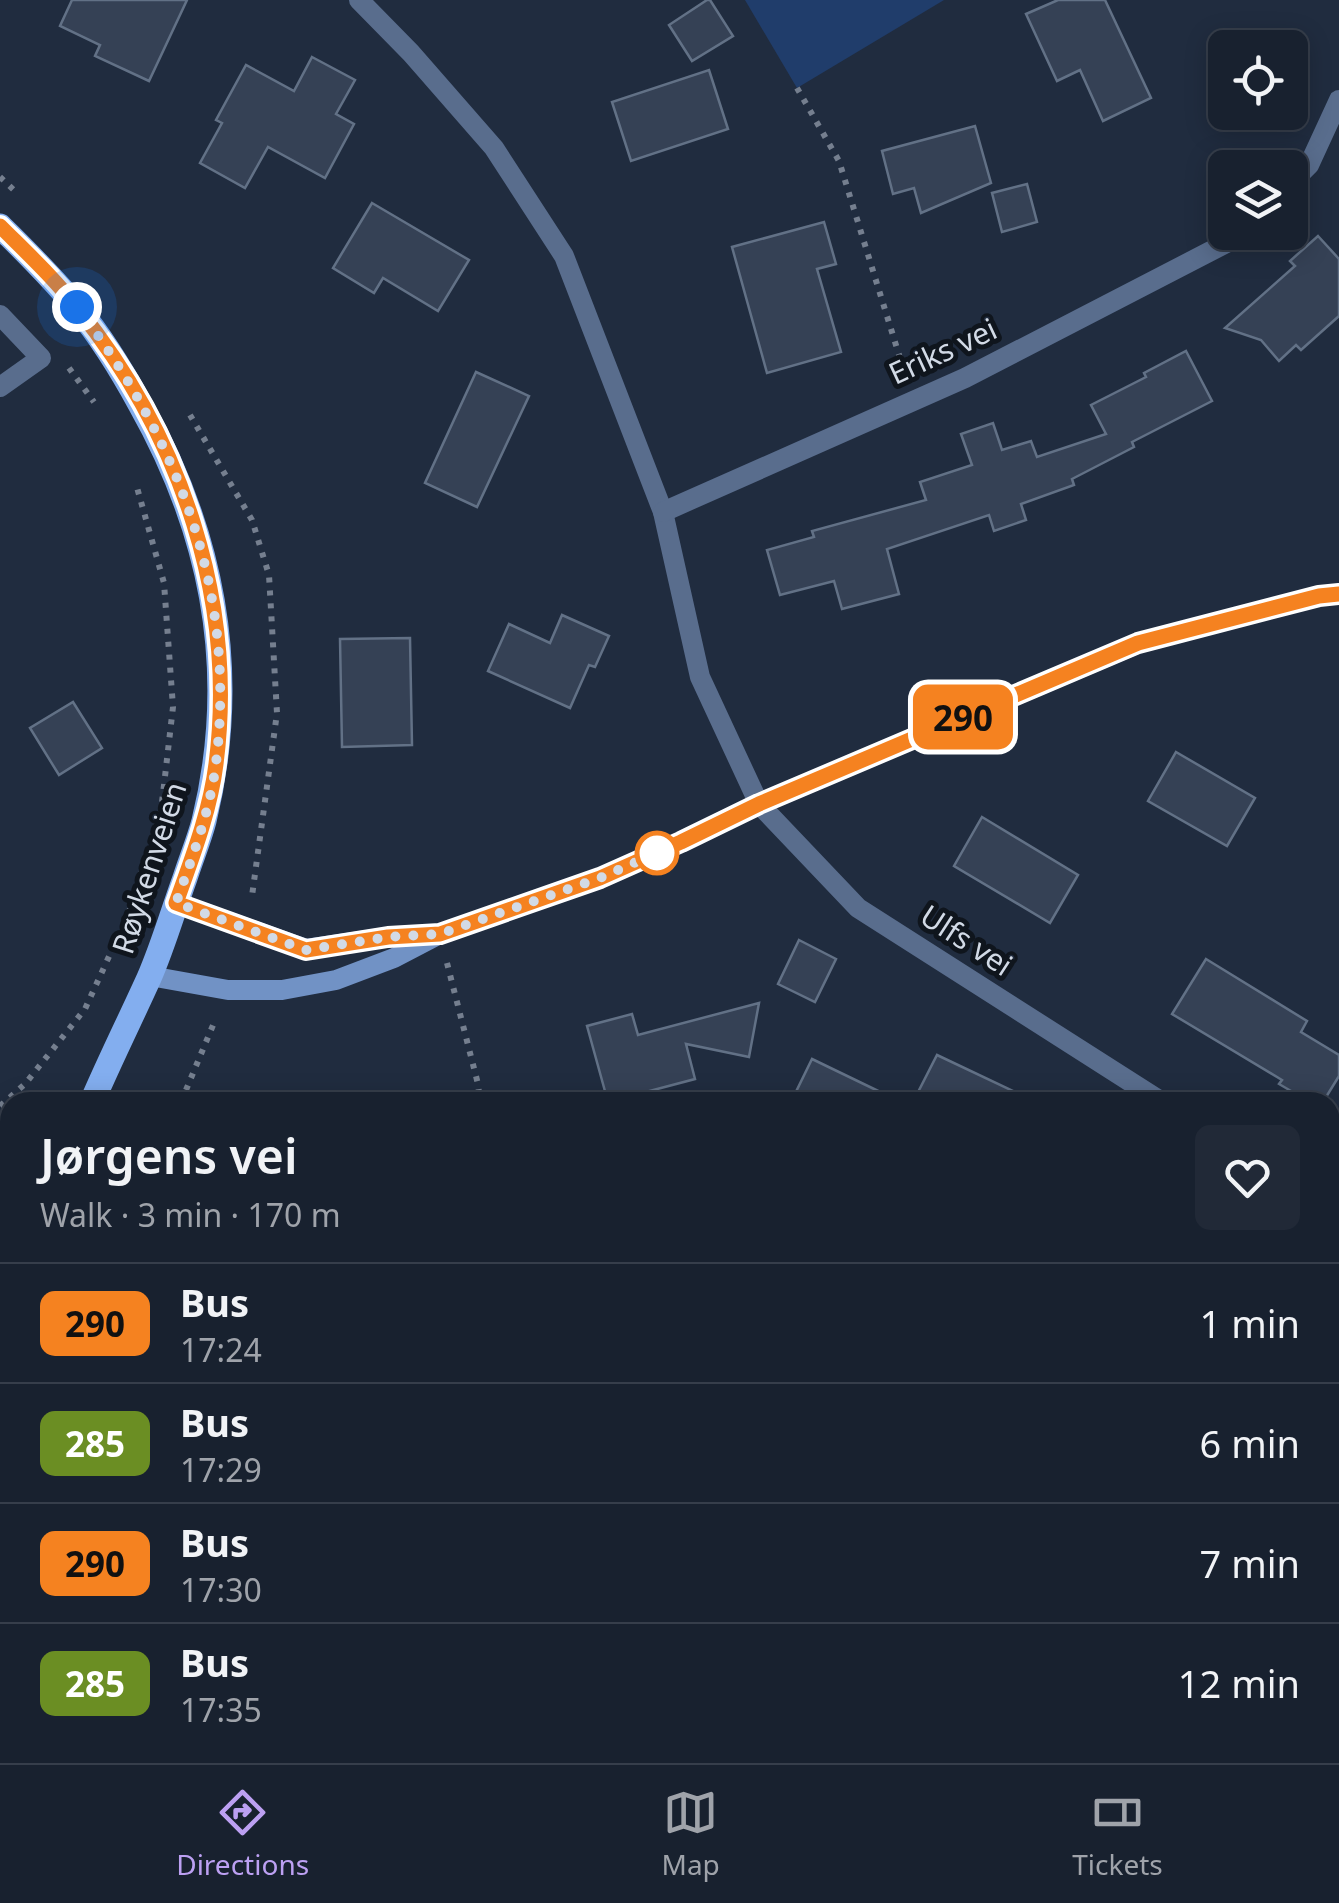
<!DOCTYPE html>
<html lang="en">
<head>
<meta charset="utf-8">
<style>
	body { margin:0; font-family:"Noto Sans",sans-serif; background:#212937; color:#f1f3f6; height:100vh; display:flex; flex-direction:column; font-size:38px; white-space:nowrap }
	* { box-sizing:border-box; margin:0 }
	p { font-size:32px; color:#9fa3aa }
	.icon { flex:none; width:55px; height:55px; fill:none; stroke:currentColor; stroke-width:2; stroke-linecap:round; stroke-linejoin:round }
	.map { position:relative; flex:1; overflow:hidden }
	.drawer { position:absolute; left:0px; top:1092px; width:1340px; height:672px; display:flex; flex-direction:column; background:#18212f; border-radius:30px 30px 0 0; box-shadow:0 5px 25px #0003,0 0 0 2px #363e4b }
	.drawer>* { flex:none }
	.badge { padding:0 20px; border-radius:15px; font-size:35px; line-height:65px }
	.controls { position:absolute; left:1208px; top:30px; display:grid; gap:20px }
	.controls a { display:grid; place-items:center; width:100px; height:100px; border-radius:15px; background:#18212f; box-shadow:0 5px 25px #0003,0 0 0 2px #363e4b; font-size:50px }
	.you { position:absolute; width:50px; height:50px; margin:-25px; border:8px solid #fff; border-radius:50%; background:#1a73e8; box-shadow:0 0 0 15px #1a73e833 }
	.map>.badge { position:absolute; translate:-50% -50%; box-shadow:0 0 0 5px #fff }
	.round { display:grid; place-items:center; flex:none; width:105px; height:105px; border-radius:15px; background:#212937 }
	.head { display:flex; align-items:center; justify-content:space-between; height:170px; padding:0 40px }
	h1 { font-size:48px; font-weight:600; line-height:75px }
	ul { padding:0; list-style:none }
	li { display:flex; align-items:center; gap:30px; height:120px; padding:0 40px; border-top:2px solid #363e4b }
	li div { flex:1 }
	li b { display:block; font-size:38px }
	li em { font-style:normal }
	li .badge { min-width:110px; font-weight:700; text-align:center }
	.tabs { display:flex; justify-content:space-around; align-items:center; height:140px; border-top:2px solid #363e4b; background:#18212f; font-size:28px; color:#9fa3aa }
	.tabs a { display:grid; justify-items:center; gap:5px }
	.tabs .active { color:#bca0f2 }
	.map>svg:first-child { display:block }
	.green { fill:#203d6b }
	.building { fill:#354155; stroke:#627186; stroke-width:2.5 }
	.lines { fill:none; stroke-linecap:round; stroke-linejoin:round }
	.path { stroke:#757f8f; stroke-width:6; stroke-dasharray:5 8; stroke-linecap:butt }
	.lane { stroke:#596d8d; stroke-width:20 }
	.street { stroke:#596d8d; stroke-width:20 }
	.secondary { stroke:#7192c5; stroke-width:20 }
	.primary { stroke:#83aeef; stroke-width:25 }
	.line-casing { stroke:#fff; stroke-width:22 }
	.line { stroke:#f58220; stroke-width:15 }
	.walk { stroke:#d2dae6; stroke-width:10; stroke-dasharray:0 18 }
	.stop-dot { fill:#fff; stroke:#f58220; stroke-width:5 }
	.labels { text-anchor:middle; stroke-width:10; stroke-linejoin:round; paint-order:stroke }
	.street-label { font-size:30px; fill:#d2dae6; stroke:#0f151d }
</style>
</head>
<body>
<div class="map">
<svg width="1339" height="1763" viewBox="0 0 1339 1763">
	<rect width="100%" height="100%" fill="#202c3f"/>
	<!-- green -->
	<path class="green" d="M745 0H944L797 88Z"/>
	<!-- building -->
	<g class="building">
		<path d="M72 0H187L149 81 95 56 100 45 60 26Z"/>
		<path d="M707 0H710L733 36 692 61 669 25Z"/>
		<path d="M1058 0H1105L1151 98 1103 121 1080 70 1057 81 1026 14Z"/>
		<path d="M312 57 355 80 336 114 354 124 325 178 268 147 245 188 200 163 222 123 216 120 246 65 294 91Z"/>
		<path d="M709 70 728 129 631 161 612 102Z"/>
		<path d="M975 126 991 183 921 213 914 188 893 194 882 151Z"/>
		<path d="M1027 184 1037 222 1002 232 992 193Z"/>
		<path d="M372 203 469 260 438 311 383 278 374 293 333 268Z"/>
		<path d="M824 222 836 264 817 269 841 352 767 373 732 247Z"/>
		<path d="M1318 236 1339 259V316L1301 350 1296 345 1279 361 1261 340 1225 328 1295 266 1290 261Z"/>
		<path d="M1186 351 1212 401 1132 442 1134 447 1072 479 1074 485 1021 504 1026 520 994 531 989 515 887 549 899 594 842 609 834 581 780 595 767 550 814 537 812 531 926 500 920 482 972 465 961 434 993 423 1002 450 1031 441 1037 457 1106 434 1091 405 1146 377 1144 373Z"/>
		<path d="M476 372 529 396 477 507 425 483Z"/>
		<path d="M562 615 609 636 595 667 589 665 570 708 488 671 509 624 550 643Z"/>
		<path d="M410 638 412 745 342 747 340 639Z"/>
		<path d="M73 702 102 748 59 775 30 728Z"/>
		<path d="M1176 752 1255 798 1227 846 1148 801Z"/>
		<path d="M982 817 1078 875 1050 923 954 866Z"/>
		<path d="M799 940 836 959 815 1002 778 984Z"/>
		<path d="M1206 959 1307 1021 1301 1032 1339 1055V1076L1323 1102H1310L1279 1084 1282 1080 1172 1014Z"/>
		<path d="M759 1003 749 1057 686 1044 695 1079 608 1102 587 1026 632 1014 638 1035Z"/>
		<path d="M937 1055 1036 1102H913Z"/>
		<path d="M812 1059 901 1102H791Z"/>
	</g>
	<g class="lines">
		<!-- path -->
		<g class="path">
			<path d="M797 88 839 161 904 371"/>
			<path d="M0 177 17 193"/>
			<path d="M69 368 94 402"/>
			<path d="M190 415 252 520 269 575 277 713 252 896"/>
			<path d="M447 963 478 1084 480 1102"/>
			<path d="M181 1102 216 1018"/>
			<path d="M0 1106 25 1084 85 1009 128 915 161 811 173 707 164 583 136 484"/>
			<path d="M0 1241 7 1240"/>
			<path d="M1330 1673 1339 1669"/>
		</g>
		<!-- lane -->
		<path class="lane" d="M0 315 41 358 0 387"/>
		<!-- street -->
		<g class="street">
			<path d="M359 0 411 53 494 148 564 256 663 512 700 677 759 804 858 908 1162 1102"/>
			<path d="M1290 184 1309 165 1339 100"/>
			<path d="M663 512 965 378 1238 237 1242 232"/>
			<path d="M1330 1207 1339 1212"/>
			<path d="M301 1763 303 1755"/>
			<path d="M1235 1763 1236 1755"/>
		</g>
		<!-- secondary -->
		<g class="secondary">
			<path d="M176 903 306 949 388 937 433 935"/>
			<path d="M150 976 228 990H282L336 980 394 958 440 934 600 878 681 842 759 804 1139 643 1319 596 1339 594"/>
		</g>
		<!-- primary -->
		<g class="primary">
			<path d="M0 226C27 253 54 279 78 309 102 338 122 371 140 404 214 535 240 673 204 821 199 840 191 859 185 878 173 911 163 946 149 978 130 1020 110 1060 92 1102"/>
			<path d="M0 1324 10 1299"/>
		</g>
	</g>
	<g class="lines">
		<!-- line casing -->
		<g class="line-casing">
			<path id="line" d="M0 226C27 253 55 279 78 309 181 437 237 601 216 764 210 812 192 858 176 903L306 950 388 937 440 934 600 878 681 842 759 804 1138 643 1319 596 1339 594"/>
		</g>
		<!-- line -->
		<use href="#line" class="line"/>
		<!-- walk -->
		<path class="walk" d="M77 307C179 440 237 594 216 763 210 812 192 858 176 903L306 950 388 937 440 934 600 878 657 853"/>
	</g>
	<!-- markers -->
	<circle class="stop-dot" cx="657" cy="853" r="20"/>
	<g class="labels">
		<!-- street labels -->
		<g class="street-label">
			<text transform="translate(943 352) rotate(-25)" y="10">Eriks vei</text>
			<text transform="translate(150 868) rotate(-72)" y="10">Røykenveien</text>
			<text transform="translate(966 941) rotate(33)" y="10">Ulfs vei</text>
		</g>
	</g>
</svg>
<div class="controls">
<a><svg class="icon" aria-label="locate" viewBox="0 0 24 24"><circle cx="12" cy="12" r="6"/><path d="M12 2v4M12 18v4M2 12h4M18 12h4"/></svg></a>
<a><svg class="icon" aria-label="layers" viewBox="0 0 24 24"><path d="M12 4l9 5-9 5-9-5zM3 14l9 5 9-5"/></svg></a>
</div>
<div class="you" style="left:77px;top:307px"></div>
<b class="badge" style="left:963px;top:717px;background:#f58220;color:#111">290</b>
<section class="drawer">
<div class="head"><div><h1>Jørgens vei</h1><p>Walk · 3 min · 170 m</p></div><a class="round"><svg class="icon" aria-label="heart" viewBox="0 0 24 24"><path d="M12 20l-8-8c-3-5 5-10 8-4 3-6 11-1 8 4z"/></svg></a></div>
<ul>
<li><span class="badge" style="background:#f58220;color:#111">290</span><div><b>Bus</b><p>17:24</p></div><em>1 min</em></li>
<li><span class="badge" style="background:#6b8e23;color:#fff">285</span><div><b>Bus</b><p>17:29</p></div><em>6 min</em></li>
<li><span class="badge" style="background:#f58220;color:#111">290</span><div><b>Bus</b><p>17:30</p></div><em>7 min</em></li>
<li><span class="badge" style="background:#6b8e23;color:#fff">285</span><div><b>Bus</b><p>17:35</p></div><em>12 min</em></li>
</ul>
</section>
</div>
<nav class="tabs">
<a class="active"><svg class="icon" aria-label="directions" viewBox="0 0 24 24"><path d="M12 3l9 9-9 9-9-9zM9 14v-3h6M13 9l2 2-2 2"/></svg>Directions</a>
<a><svg class="icon" aria-label="map" viewBox="0 0 24 24"><path d="M3 6l6-2 6 2 6-2v14l-6 2-6-2-6 2zM9 4v14M15 6v14"/></svg>Map</a>
<a><svg class="icon" aria-label="tickets" viewBox="0 0 24 24"><path d="M3 7h18v10H3zM15 7v10"/></svg>Tickets</a>
</nav>
</body>
</html>
